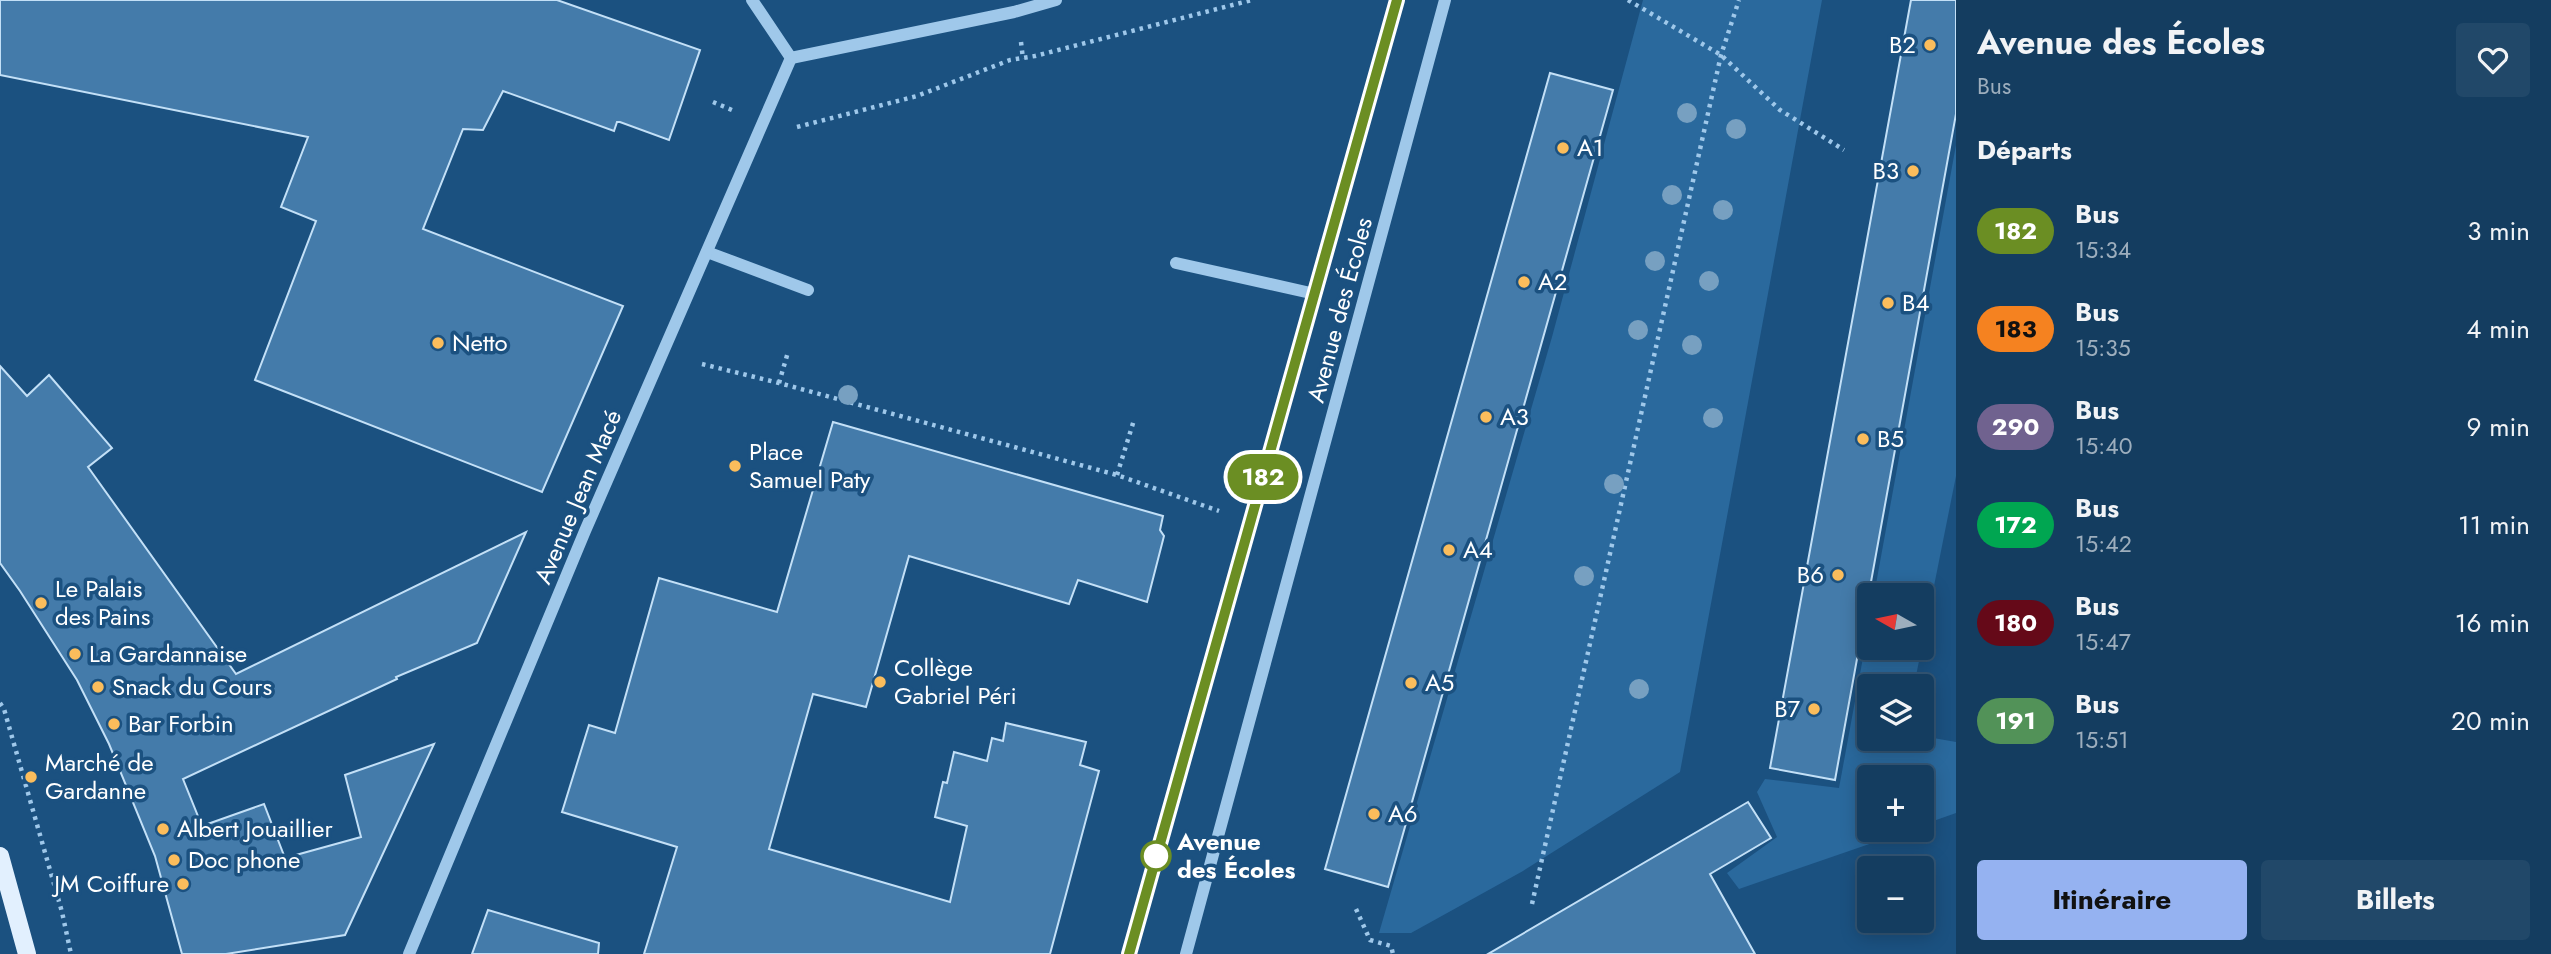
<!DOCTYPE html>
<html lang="fr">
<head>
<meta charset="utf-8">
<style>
	body { margin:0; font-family:Jost,sans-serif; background:#214869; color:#f1f3f6; height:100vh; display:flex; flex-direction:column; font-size:26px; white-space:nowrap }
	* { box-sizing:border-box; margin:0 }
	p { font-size:23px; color:#9daebd }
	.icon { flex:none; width:38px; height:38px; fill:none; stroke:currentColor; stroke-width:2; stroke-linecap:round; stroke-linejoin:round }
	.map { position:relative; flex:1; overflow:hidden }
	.drawer { display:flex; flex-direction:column; background:#143d60; width:595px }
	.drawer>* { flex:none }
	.badge { padding:0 14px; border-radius:23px; font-size:24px; line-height:46px }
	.needle { width:46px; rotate:279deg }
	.controls { position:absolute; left:1857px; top:583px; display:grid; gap:14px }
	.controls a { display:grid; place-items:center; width:77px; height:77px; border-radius:7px; background:#143d60; box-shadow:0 4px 18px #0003,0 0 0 2px #335675; font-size:35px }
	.map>.badge { position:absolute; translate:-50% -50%; box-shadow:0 0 0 4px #fff }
	h2 { padding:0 21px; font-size:26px; line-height:63px }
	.round { display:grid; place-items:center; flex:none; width:74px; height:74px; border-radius:7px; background:#214869 }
	.summary { display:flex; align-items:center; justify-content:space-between; height:119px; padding:0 21px }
	h1 { font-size:33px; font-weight:700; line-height:52px }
	.primary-button { display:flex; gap:14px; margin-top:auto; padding:14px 21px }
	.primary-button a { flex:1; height:80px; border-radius:7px; background:#95b2f1; color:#111; font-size:28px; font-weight:700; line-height:80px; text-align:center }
	.primary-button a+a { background:#214869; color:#f1f3f6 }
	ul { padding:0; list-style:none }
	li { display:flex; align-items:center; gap:21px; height:98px; padding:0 21px }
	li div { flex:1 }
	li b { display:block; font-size:26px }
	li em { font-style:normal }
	li .badge { min-width:77px; font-weight:700; text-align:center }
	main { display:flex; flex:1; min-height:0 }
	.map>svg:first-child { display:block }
	.green { fill:#2a699d }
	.building { fill:#447baa; stroke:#c3e0f7; stroke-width:2 }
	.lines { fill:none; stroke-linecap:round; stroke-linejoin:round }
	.path { stroke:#9fc8ea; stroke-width:4.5; stroke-dasharray:3.5 5; stroke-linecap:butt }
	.minor { stroke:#9fc8ea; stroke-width:12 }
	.major { stroke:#e2f0fe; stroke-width:18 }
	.tree { fill:#77a0c1 }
	.line-casing { stroke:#fff; stroke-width:16 }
	.line { stroke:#6b8e23; stroke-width:10 }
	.poi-dot { fill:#fbbd5c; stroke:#1b5180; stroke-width:2.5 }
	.stop-dot { fill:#fff; stroke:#6b8e23; stroke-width:3.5 }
	.labels { text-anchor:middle; stroke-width:7; stroke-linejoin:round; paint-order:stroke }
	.poi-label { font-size:24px; fill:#fff; stroke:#1b5180; text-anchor:start }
	.street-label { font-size:24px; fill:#fff; stroke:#1b5180 }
	.stop-label { font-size:24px; font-weight:bold; fill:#fff; stroke:#1b5180; text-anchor:start }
</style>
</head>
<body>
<main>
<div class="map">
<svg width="1956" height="954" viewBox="0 0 1956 954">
	<rect width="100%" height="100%" fill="#1b5180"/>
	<!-- green -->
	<g class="green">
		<path d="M1643 0H1822L1680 772 1523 871 1411 933H1379L1552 337Z"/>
		<path d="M1956 145V476L1914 686H1869V738H1922V736L1956 742V813L1922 825V777H1869V830H1910L1739 889 1727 873 1777 837 1757 792 1765 779 1839 788 1869 625V648H1922V595H1874Z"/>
	</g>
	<!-- building -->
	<g class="building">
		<path d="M0 0H557L700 50 669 140 620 122H617L614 131 503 91 483 130 463 129 423 229 623 306 542 492 255 380 316 221 281 207 308 137 0 75Z"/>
		<path d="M1911 0H1956V114L1835 780 1770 768Z"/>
		<path d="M1550 73 1613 90 1388 887 1325 869Z"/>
		<path d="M0 366 27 396 49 375 112 448 88 467 236 674 526 532 477 643 396 677 397 679 183 779 202 826 264 804 285 858 361 837 345 775 434 744 345 935 226 954H182L155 856 109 744 77 680 20 591 0 563Z"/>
		<path d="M833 422 1163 516 1160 530 1164 536 1147 602 1078 580 1069 604 909 556 866 707 813 694 769 849 950 902 967 826 935 817 943 782 947 783 954 752 987 761 992 738 1003 741 1006 723 1086 742 1080 765 1099 771 1050 954H644L677 847 562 812 589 725 615 733 659 578 777 612Z"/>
		<path d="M1748 802 1771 838 1710 874 1755 954H1488Z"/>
		<path d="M488 910 599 943 598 954H472Z"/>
	</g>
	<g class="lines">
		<!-- path -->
		<g class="path">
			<path d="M1628 0 1721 55 1780 110 1844 150"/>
			<path d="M1021 42 1023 59"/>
			<path d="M713 102 732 110"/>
			<path d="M797 127 917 96 1010 60 1035 56 1252 0"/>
			<path d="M702 364 779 383 1117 475 1219 511"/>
			<path d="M779 383 788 352"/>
			<path d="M1117 475 1134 420"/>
			<path d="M0 703 4 709 62 912 71 954"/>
			<path d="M1532 904 1721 55 1739 0"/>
			<path d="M1356 909 1370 940 1391 946 1393 954"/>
		</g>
		<!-- minor -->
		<g class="minor">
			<path d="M752 0 791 58"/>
			<path d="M791 58 1014 12 1056 0"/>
			<path d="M707 252 808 290"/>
			<path d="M1176 263 1315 294"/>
			<path d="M409 954 585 531 791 58"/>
			<path d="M1129 954 1397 0"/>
			<path d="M1186 954 1445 0"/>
		</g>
		<!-- major -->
		<path class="major" d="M0 856 27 954"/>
	</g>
	<!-- trees -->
	<g class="tree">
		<circle cx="1687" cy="113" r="10"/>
		<circle cx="1736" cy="129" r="10"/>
		<circle cx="1672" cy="195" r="10"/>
		<circle cx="1723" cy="210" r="10"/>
		<circle cx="1655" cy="261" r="10"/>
		<circle cx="1709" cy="281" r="10"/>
		<circle cx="1638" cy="330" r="10"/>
		<circle cx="1692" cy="345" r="10"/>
		<circle cx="848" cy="395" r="10"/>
		<circle cx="1713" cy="418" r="10"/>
		<circle cx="1614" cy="484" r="10"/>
		<circle cx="1584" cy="576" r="10"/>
		<circle cx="1639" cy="689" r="10"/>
	</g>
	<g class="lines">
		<!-- line casing -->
		<g class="line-casing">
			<path id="line" d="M1129 954 1397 0"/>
		</g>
		<!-- line -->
		<use href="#line" class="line"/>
	</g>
	<!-- markers -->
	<g class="poi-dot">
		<circle cx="1930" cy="45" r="7"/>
		<circle cx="1563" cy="148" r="7"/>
		<circle cx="1913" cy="171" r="7"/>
		<circle cx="1524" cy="282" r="7"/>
		<circle cx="1888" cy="303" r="7"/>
		<circle cx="438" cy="343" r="7"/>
		<circle cx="1486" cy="417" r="7"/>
		<circle cx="1863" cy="439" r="7"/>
		<circle cx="735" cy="466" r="7"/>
		<circle cx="1449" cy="550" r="7"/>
		<circle cx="1838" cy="575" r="7"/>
		<circle cx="41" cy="603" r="7"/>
		<circle cx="75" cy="654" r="7"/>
		<circle cx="880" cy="682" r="7"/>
		<circle cx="1411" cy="683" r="7"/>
		<circle cx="98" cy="687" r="7"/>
		<circle cx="1814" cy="709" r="7"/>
		<circle cx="114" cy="724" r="7"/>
		<circle cx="31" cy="777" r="7"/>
		<circle cx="1374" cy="814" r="7"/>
		<circle cx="163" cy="829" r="7"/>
		<circle cx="174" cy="860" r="7"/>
		<circle cx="183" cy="884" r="7"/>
	</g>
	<circle class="stop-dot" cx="1156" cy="856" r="14"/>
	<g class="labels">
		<!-- poi labels -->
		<g class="poi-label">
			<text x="1916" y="53" text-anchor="end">B2</text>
			<text x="1577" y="156">A1</text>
			<text x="1899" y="179" text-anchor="end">B3</text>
			<text x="1538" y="290">A2</text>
			<text x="1902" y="311">B4</text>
			<text x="452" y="351">Netto</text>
			<text x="1500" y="425">A3</text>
			<text x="1877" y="447">B5</text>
			<text x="749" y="460">Place<tspan x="749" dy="28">Samuel Paty</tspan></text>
			<text x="1463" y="558">A4</text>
			<text x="1824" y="583" text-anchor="end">B6</text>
			<text x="55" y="597">Le Palais<tspan x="55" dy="28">des Pains</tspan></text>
			<text x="89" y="662">La Gardannaise</text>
			<text x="894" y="676">Collège<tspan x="894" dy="28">Gabriel Péri</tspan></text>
			<text x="1425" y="691">A5</text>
			<text x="112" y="695">Snack du Cours</text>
			<text x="1800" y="717" text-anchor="end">B7</text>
			<text x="128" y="732">Bar Forbin</text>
			<text x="45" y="771">Marché de<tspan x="45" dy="28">Gardanne</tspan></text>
			<text x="1388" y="822">A6</text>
			<text x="177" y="837">Albert Jouaillier</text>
			<text x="188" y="868">Doc phone</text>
			<text x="169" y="892" text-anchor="end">JM Coiffure</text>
		</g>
		<!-- street labels -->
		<g class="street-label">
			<text transform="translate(1340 310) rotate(-75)" y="8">Avenue des Écoles</text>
			<text transform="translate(578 497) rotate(-67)" y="8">Avenue Jean Macé</text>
		</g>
		<!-- stop labels -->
		<g class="stop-label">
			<text x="1177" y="850">Avenue<tspan x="1177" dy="28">des Écoles</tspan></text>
		</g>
	</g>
</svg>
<div class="controls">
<a><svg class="needle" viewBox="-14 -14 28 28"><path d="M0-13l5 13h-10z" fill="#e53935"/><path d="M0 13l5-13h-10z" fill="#9daebd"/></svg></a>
<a><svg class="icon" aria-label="layers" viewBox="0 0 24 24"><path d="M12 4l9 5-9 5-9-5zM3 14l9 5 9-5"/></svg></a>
<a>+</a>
<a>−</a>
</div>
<b class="badge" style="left:1263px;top:477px;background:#6b8e23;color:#fff">182</b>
</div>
<section class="drawer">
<div class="summary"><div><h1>Avenue des Écoles</h1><p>Bus</p></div><a class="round"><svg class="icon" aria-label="heart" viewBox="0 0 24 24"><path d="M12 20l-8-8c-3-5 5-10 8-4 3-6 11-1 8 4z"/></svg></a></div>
<h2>Départs</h2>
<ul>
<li><span class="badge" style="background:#6b8e23;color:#fff">182</span><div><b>Bus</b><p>15:34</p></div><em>3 min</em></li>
<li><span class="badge" style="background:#f58220;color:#111">183</span><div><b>Bus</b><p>15:35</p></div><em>4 min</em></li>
<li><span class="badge" style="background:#70628f;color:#fff">290</span><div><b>Bus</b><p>15:40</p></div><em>9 min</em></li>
<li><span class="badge" style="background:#00a651;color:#fff">172</span><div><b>Bus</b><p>15:42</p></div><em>11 min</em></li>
<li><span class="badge" style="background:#650918;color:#fff">180</span><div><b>Bus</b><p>15:47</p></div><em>16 min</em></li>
<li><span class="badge" style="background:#529258;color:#fff">191</span><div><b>Bus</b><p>15:51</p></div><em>20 min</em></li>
</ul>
<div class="primary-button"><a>Itinéraire</a><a>Billets</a></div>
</section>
</main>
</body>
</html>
